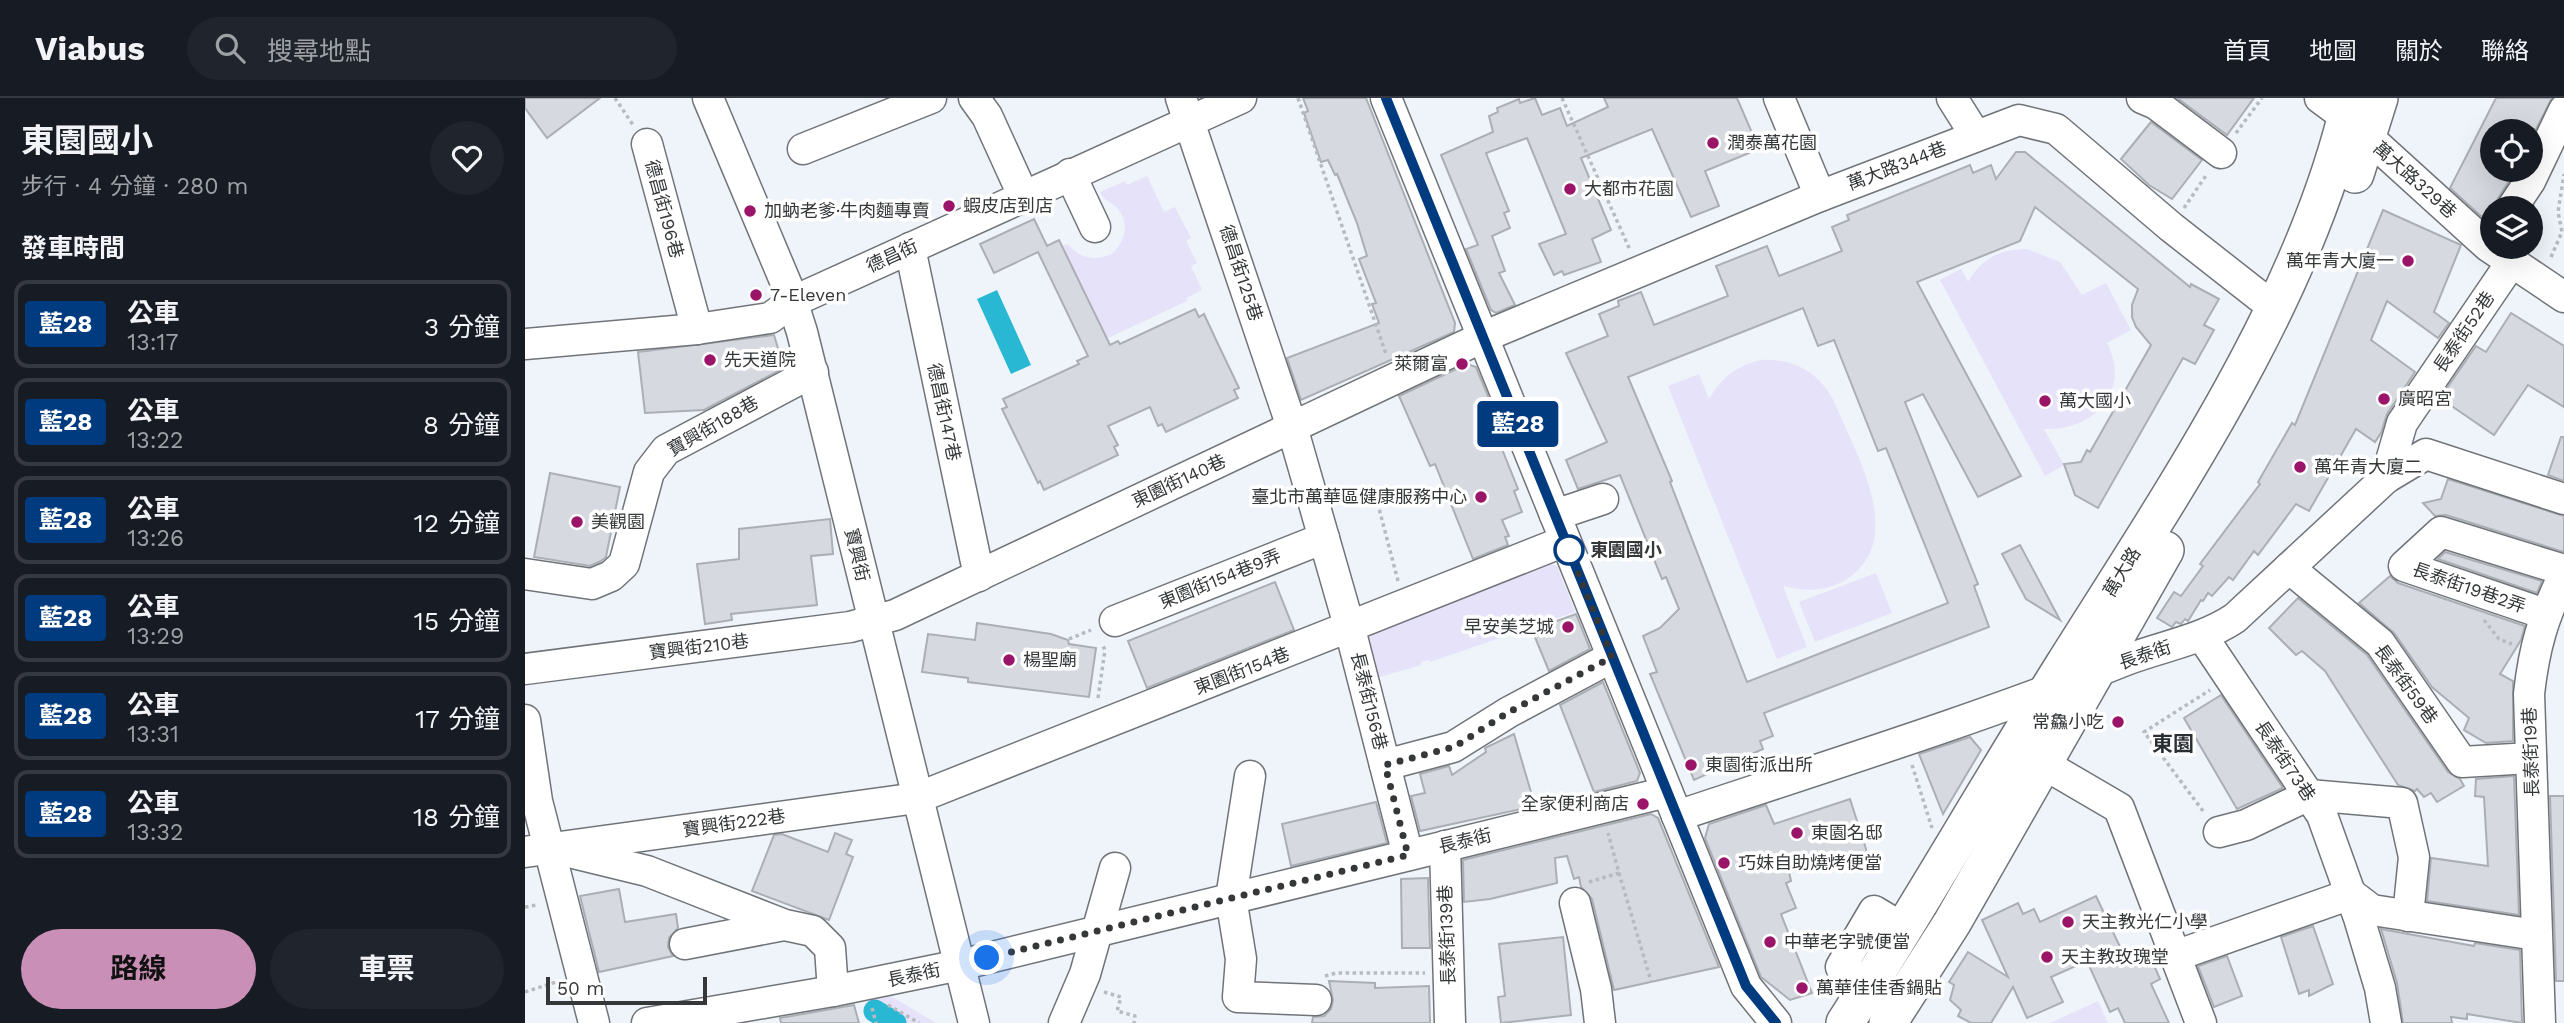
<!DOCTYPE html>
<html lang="zh-TW">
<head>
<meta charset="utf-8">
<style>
	body { margin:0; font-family:"Work Sans","Noto Sans TC",sans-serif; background:#20242c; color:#f1f3f6; height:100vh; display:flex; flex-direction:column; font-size:26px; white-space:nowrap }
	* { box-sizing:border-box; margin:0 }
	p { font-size:23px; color:#9ea1a6 }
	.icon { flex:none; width:38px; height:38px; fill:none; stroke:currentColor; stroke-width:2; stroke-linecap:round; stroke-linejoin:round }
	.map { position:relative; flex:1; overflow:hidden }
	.drawer { display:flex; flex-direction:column; background:#171b24; width:525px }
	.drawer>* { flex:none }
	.badge { padding:0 14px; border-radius:5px; font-size:24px; line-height:46px }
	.fabs { position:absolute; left:1955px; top:21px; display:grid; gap:14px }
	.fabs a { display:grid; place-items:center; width:63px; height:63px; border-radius:50%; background:#171b24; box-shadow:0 7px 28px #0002; font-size:35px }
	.scale { position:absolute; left:21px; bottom:18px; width:161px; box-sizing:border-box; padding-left:7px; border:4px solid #353739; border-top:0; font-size:19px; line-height:24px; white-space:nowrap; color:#353739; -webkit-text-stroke:5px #fff; paint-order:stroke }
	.you { position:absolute; width:35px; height:35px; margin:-18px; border:5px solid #fff; border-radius:50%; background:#1a73e8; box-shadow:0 0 0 10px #1a73e833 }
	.map>.badge { position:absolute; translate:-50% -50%; box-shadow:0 0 0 4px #fff }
	h2 { padding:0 21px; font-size:26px; line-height:63px }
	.round { display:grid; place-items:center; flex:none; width:74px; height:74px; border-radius:37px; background:#20242c }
	.summary { display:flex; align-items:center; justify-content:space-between; height:119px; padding:0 21px }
	h1 { font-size:33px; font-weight:700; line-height:52px }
	.primary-button { display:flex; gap:14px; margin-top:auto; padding:14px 21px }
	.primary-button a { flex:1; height:80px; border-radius:42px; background:#ca8fb6; color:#111; font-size:28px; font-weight:700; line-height:80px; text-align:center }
	.primary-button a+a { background:#20242c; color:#f1f3f6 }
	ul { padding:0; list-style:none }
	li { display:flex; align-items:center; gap:21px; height:88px; margin:0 14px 10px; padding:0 7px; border:4px solid #363941; border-radius:14px }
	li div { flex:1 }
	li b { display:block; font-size:26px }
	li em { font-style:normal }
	li .badge { min-width:77px; font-weight:700; text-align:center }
	header { display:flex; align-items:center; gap:42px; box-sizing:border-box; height:98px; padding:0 35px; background:#171b24; border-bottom:2px solid #363941 }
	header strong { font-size:33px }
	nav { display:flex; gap:38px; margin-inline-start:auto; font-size:24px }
	.search { width:490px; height:63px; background:#20242c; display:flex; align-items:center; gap:18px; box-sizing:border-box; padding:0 24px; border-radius:38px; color:#9ea1a6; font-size:26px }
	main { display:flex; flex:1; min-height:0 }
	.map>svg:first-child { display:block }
	.green { fill:#e5e2f9 }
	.water { fill:#29b8d4 }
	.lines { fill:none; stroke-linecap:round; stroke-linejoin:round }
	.canal { stroke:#29b8d4; stroke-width:23 }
	.building { fill:#d7d9e0; stroke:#acaeb5; stroke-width:2; fill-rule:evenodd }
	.minor-casing { stroke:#707479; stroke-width:33 }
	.major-casing { stroke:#707479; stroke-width:40 }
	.path { stroke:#b7bbc0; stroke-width:3.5; stroke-dasharray:3.5 3.5; stroke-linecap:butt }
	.minor { stroke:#fff; stroke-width:30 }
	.major { stroke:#fff; stroke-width:37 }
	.line-casing { stroke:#fff; stroke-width:16 }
	.line { stroke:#003b80; stroke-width:10 }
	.walk { stroke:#353739; stroke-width:7; stroke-dasharray:0 12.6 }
	.poi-dot { fill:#9a1467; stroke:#fff; stroke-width:2.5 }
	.stop-dot { fill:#fff; stroke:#003b80; stroke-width:3.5 }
	.labels { text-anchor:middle; stroke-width:7; stroke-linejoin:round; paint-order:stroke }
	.poi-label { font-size:18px; fill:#353739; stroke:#fff; text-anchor:start }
	.street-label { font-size:18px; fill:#353739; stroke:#fff }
	.stop-label { font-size:18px; font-weight:bold; fill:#353739; stroke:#fff; text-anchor:start }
	.quarter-label { font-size:21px; font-weight:bold; fill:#2a2e32; stroke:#fff }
</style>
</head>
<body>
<header>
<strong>Viabus</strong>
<div class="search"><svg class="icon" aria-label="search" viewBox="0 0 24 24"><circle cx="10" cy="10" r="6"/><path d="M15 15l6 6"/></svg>搜尋地點</div>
<nav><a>首頁</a><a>地圖</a><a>關於</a><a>聯絡</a></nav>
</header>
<main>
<section class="drawer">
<div class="summary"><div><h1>東園國小</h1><p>步行 · 4 分鐘 · 280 m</p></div><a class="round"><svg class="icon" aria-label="heart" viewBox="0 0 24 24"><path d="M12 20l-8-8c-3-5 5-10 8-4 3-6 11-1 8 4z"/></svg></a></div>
<h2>發車時間</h2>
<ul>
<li><span class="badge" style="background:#003b80;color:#fff">藍28</span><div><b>公車</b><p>13:17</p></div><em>3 分鐘</em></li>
<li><span class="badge" style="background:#003b80;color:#fff">藍28</span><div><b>公車</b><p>13:22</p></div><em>8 分鐘</em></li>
<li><span class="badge" style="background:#003b80;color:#fff">藍28</span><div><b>公車</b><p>13:26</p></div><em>12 分鐘</em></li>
<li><span class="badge" style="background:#003b80;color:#fff">藍28</span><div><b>公車</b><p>13:29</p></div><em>15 分鐘</em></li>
<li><span class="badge" style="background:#003b80;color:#fff">藍28</span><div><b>公車</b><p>13:31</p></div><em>17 分鐘</em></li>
<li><span class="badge" style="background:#003b80;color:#fff">藍28</span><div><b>公車</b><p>13:32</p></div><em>18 分鐘</em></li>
</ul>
<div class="primary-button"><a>路線</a><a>車票</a></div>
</section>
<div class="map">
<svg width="2039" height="925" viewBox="0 0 2039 925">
	<rect width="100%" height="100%" fill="#eff4fa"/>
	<!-- green -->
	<g class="green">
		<path d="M622 78 639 114 650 109 666 140 661 143 672 165 666 168 677 192 661 200 662 203 581 241 537 148 543 146C555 161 571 164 588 155 601 142 605 123 591 109 585 103 579 103 575 94L600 83 602 87Z"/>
		<path d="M1502 151 1535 164 1557 197 1581 185 1606 232 1582 245C1607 294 1568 333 1519 331L1539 367 1520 378 1415 182 1436 171 1443 184C1456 161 1475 151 1502 151Z"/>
		<path d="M1236 262C1268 260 1292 273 1308 301 1328 351 1382 437 1325 479 1304 494 1282 494 1258 488L1282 549 1252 561 1143 288 1174 276 1184 301C1196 280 1212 267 1236 262Z"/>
		<path d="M1020 464 1032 468 1050 514 905 564 904 562 896 564V567L848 581 839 545 845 533Z"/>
		<path d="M1351 475 1367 515 1290 544 1274 504Z"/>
		<path d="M359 894 411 925H349L340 895Z"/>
		<path d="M1573 903 1583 925H1525Z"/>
	</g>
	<!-- water -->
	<path class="water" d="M472 192 506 267 486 276 452 201Z"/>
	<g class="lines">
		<!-- canal -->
		<path class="canal" d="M350 913 370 925"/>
	</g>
	<!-- building -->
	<g class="building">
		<path d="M0 0H75L22 40 0 10Z"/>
		<path d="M778 0H841L930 225 929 234 776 302 762 260 854 225 847 206 851 205 834 161 842 158 832 125 812 76 810 77 803 62 796 64 779 15 783 13Z"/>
		<path d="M1010 0 1017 17 1035 10 1042 28 1083 9 1079 0H1212L1234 51 1180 73 1194 108 1166 119 1127 31 1056 60 1086 132 1067 141 1076 164 1039 177 1037 173 1029 177 1014 146 1041 136 1002 40 961 55 984 113 979 115 985 130 967 138 980 173 974 175 990 207 971 215 966 212 941 151 953 147 916 57 968 34 964 18 973 14 972 10 994 1 995 5Z"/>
		<path d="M1652 0H1729L1702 37Z"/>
		<path d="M1971 0H2027L2006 41V33H1967V72H1991L1967 110V128L1925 90Z"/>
		<path d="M1626 24 1677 62 1647 101 1624 87 1596 61Z"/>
		<path d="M1491 54H1500L1665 189 1666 186 1694 201 1679 227 1689 232 1670 266 1658 260 1573 410 1550 397 1539 366 1556 364 1562 352 1565 354 1626 247 1611 229 1607 219V207L1613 191 1510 109 1495 143 1392 184 1496 378 1453 399 1398 296 1380 304 1453 486 1449 488 1464 529 1239 615 1248 638 1235 643 1238 651 1169 682 1125 576 1132 574 1118 538 1135 530 1154 511 1141 479 1137 481 1095 377 1053 391 1041 362 1082 344 1041 255 1083 238 1074 216 1094 208 1093 203 1116 194 1129 227 1203 198 1191 168 1242 148 1254 178 1317 153 1307 129 1324 122 1322 117 1445 67 1448 75 1466 67 1471 81ZM1278 210 1293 248 1309 242 1353 353 1361 350 1423 505 1222 584 1145 384 1147 383 1103 279Z"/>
		<path d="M1858 112 1936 147 1909 214 1924 225 1913 240 1862 203 1846 242 1890 274 1862 316 1856 335 1850 344 1831 331 1784 413 1771 406 1733 457 1729 453 1708 482 1704 479 1687 498 1683 495 1678 503 1676 502 1663 523 1660 521 1656 526 1651 524 1647 529 1632 520 1649 494 1656 498 1678 468 1675 466 1735 386 1733 384 1767 325 1770 327Z"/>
		<path d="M509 121 522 148 534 142 585 247 593 243 595 246 670 211 674 219 679 216 693 246 714 290 709 292 713 300 641 334 637 326 633 328 625 309 583 328 593 347 589 349 593 357 519 392 515 383 513 385 477 311 482 309 478 301 554 266 552 263 563 258 513 154 469 175 455 146Z"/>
		<path d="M1986 215 2039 248V309L2003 287 1969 337 1915 300 1951 248 1961 254Z"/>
		<path d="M249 237 259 270 179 312 120 315 113 254Z"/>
		<path d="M942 266 951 269 982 344 975 346 993 391 989 393 997 414 977 422 984 438 980 439 983 447 948 461 910 366 905 368 874 298Z"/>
		<path d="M2036 339H2039V383L2023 377Z"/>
		<path d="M25 375 95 389 81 459 76 463 65 468 9 459Z"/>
		<path d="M1923 381 2039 418V454L1921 417 1910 418 1898 405 1916 401Z"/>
		<path d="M305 421 308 456 286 458 292 507 206 516 207 522 180 526 172 466 214 461V431Z"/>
		<path d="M1495 447 1535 522 1501 501 1477 456Z"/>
		<path d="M1920 454 2017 483 2012 495 1913 461Z"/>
		<path d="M1865 478 1873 485 2000 528 1996 542 1975 576 1988 583V643L1961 645 1939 632 1944 620 1907 589 1869 535 1834 505Z"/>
		<path d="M750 484 769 532 622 590 603 543Z"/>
		<path d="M1773 500 1842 557 1923 674 1935 681 1939 688 1912 704 1906 695 1899 699 1892 691 1890 693 1873 687 1800 573 1777 553 1771 557 1744 530Z"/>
		<path d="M1051 516 1065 551 1024 573 1007 532Z"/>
		<path d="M452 525 526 536 543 542 544 546 571 550 564 599 443 584V580L397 574 403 536 450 542Z"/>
		<path d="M1078 584 1115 675 1112 683 1069 694 1035 607Z"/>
		<path d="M1696 597 1758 690 1712 711 1659 620Z"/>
		<path d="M989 636 1010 708 895 733 886 698 900 695 895 676 924 668 927 677 961 654 960 650Z"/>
		<path d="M1445 639 1456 652 1418 716 1394 656Z"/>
		<path d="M1989 678 1994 817 1902 803 1906 760 1963 768 1959 699 1950 698 1951 681Z"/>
		<path d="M2025 698H2039V883H2031Z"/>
		<path d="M1325 701 1342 754 1264 774 1266 783 1261 785 1271 810 1256 816 1287 895 1265 902 1236 879 1180 740 1184 726 1241 707 1249 726Z"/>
		<path d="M851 704 862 745 766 768 757 726Z"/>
		<path d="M1126 716 1133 720 1194 869 1089 892 1067 801 1056 789 1054 779 1049 781 1042 758 1030 760 1032 785 965 801 939 804 938 762Z"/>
		<path d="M310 735 327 742 321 756 328 759 304 822 227 793 249 737 257 736 303 754Z"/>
		<path d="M903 780 905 850H877L876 781Z"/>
		<path d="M94 791 100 824 151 816 153 830 144 840 143 849 148 858 74 874 55 798Z"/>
		<path d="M1571 798 1604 868 1625 858 1635 881 1626 886 1644 925H1600L1593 910 1585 914 1562 863 1526 879 1538 904 1502 920 1488 889 1466 925H1446L1433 918 1436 912 1425 902 1429 887 1424 884 1443 854 1483 879 1457 822 1493 805 1498 816 1509 811 1515 824Z"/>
		<path d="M1788 828 1808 886 1784 898V892L1774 896 1756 839Z"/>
		<path d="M1856 831 1949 848 1950 845 1995 852 1997 925 1942 916V921L1926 919 1927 925H1878L1872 885Z"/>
		<path d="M1038 839 1046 917 976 925 973 899 980 898 974 846Z"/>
		<path d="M1702 858 1717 898 1689 909 1673 868Z"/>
		<path d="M804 883 850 885V890L904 888 905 925H787L788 919 799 918 806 911 808 902Z"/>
		<path d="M329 907 334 925H256L255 920Z"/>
	</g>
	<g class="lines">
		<!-- minor casing -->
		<g class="minor-casing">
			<g id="minor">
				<path d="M183 0 263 190 277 234 449 925"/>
				<path d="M449 0 462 18 498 97"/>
				<path d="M656 0 767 329 825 531 883 757"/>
				<path d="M861 0 1221 888 1251 925"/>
				<path d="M1254 0 1295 98"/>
				<path d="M1427 0 1451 38"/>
				<path d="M1617 0 1631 6 1696 55"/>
				<path d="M1795 0 1822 20 1963 148 2039 199"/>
				<path d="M122 46 172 231"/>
				<path d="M278 51 406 0"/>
				<path d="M545 76 570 129"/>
				<path d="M1987 110 2005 83 2039 12"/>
				<path d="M385 150 454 478"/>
				<path d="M0 246 172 231 245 220 267 204 716 0"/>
				<path d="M1861 380 1877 325 1986 165"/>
				<path d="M1030 417 1078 401"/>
				<path d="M1764 470 1855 545 1937 664 2006 660"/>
				<path d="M0 476 67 486 86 478 99 466 124 374 141 352 288 274"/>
				<path d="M2020 516 1879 468 1916 434 2039 472"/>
				<path d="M590 523 799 440"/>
				<path d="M1677 538 1797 717 1834 820 1855 890 1861 925"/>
				<path d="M0 571 325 529 370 517 958 239 1295 98 1494 22 1531 31 1646 129 1748 209"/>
				<path d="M0 622 12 703 69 925"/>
				<path d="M1517 665 1594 710 1676 925"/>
				<path d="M860 667 928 649 984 614 1087 559"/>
				<path d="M725 678 706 800 716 861 713 899 791 902"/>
				<path d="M1152 718C1302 668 1454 621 1601 562 1638 548 1677 542 1710 520L1861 380 1901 356 2039 401"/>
				<path d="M1694 734 1721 727 1784 697 1877 705 1889 759 1883 818"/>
				<path d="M920 748 925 925"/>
				<path d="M0 754 392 700 1040 443"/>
				<path d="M44 754 122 773 260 827 288 833 305 850 308 893"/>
				<path d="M1826 796 1847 812 2011 837"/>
				<path d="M1050 805 1071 891 1075 925"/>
				<path d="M160 846 259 827"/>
				<path d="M1650 858 1826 796"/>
				<path d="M1344 886 1316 869 1349 813 1379 831"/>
				<path d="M122 925 308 893 435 867 1142 694"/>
				<path d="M539 925 560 876 590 770"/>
				<path d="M2015 925 2004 596C2009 550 2018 519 2039 477"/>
			</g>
		</g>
		<!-- major casing -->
		<g class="major-casing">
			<g id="major">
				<path d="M1830 76 1854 0"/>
				<path d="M1320 925C1395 807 1465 685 1539 567 1647 395 1781 200 1826 0"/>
				<path d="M1363 925 1427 825 1640 452"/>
			</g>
		</g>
		<!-- path -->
		<g class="path">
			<path d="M90 0 108 27"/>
			<path d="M773 0 861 256"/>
			<path d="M1037 0 1105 152"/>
			<path d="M1711 35 1737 0"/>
			<path d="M1659 110 1682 76"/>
			<path d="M2026 159 2037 134 2033 114 2039 76"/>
			<path d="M813 406 850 395 873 483"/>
			<path d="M1959 522 1974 541 1987 546"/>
			<path d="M544 541 566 532"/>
			<path d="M573 600 580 552 577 546"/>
			<path d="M1387 667 1407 730"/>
			<path d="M1678 713 1619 634 1685 592"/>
			<path d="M1094 775 1126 883"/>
			<path d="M1064 784 1094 775 1083 735"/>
			<path d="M0 809 12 807"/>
			<path d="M800 878 811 875H900"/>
			<path d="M0 894 31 884"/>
			<path d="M579 894 596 899 592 913 610 918 609 925"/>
			<path d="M363 907 394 925"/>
			<path d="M347 910 351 925"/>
		</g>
		<!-- minor -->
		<use href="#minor" class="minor"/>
		<!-- major -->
		<use href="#major" class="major"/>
	</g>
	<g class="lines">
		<!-- line casing -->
		<g class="line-casing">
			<path id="line" d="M861 0 1221 888 1251 925"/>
		</g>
		<!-- line -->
		<use href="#line" class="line"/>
		<!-- walk -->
		<path class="walk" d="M462 860 883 757 860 667 929 649 984 614 1087 559 1044 452"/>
	</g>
	<!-- markers -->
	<g class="poi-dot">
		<circle cx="1188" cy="45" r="7"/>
		<circle cx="1045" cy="91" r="7"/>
		<circle cx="424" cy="108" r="7"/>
		<circle cx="225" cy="113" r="7"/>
		<circle cx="1883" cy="163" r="7"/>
		<circle cx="231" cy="197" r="7"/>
		<circle cx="185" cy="262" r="7"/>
		<circle cx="937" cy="266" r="7"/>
		<circle cx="1859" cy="301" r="7"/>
		<circle cx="1520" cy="303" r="7"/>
		<circle cx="1775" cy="369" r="7"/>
		<circle cx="956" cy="399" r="7"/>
		<circle cx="52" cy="424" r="7"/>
		<circle cx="1043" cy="529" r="7"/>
		<circle cx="484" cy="562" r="7"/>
		<circle cx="1593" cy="624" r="7"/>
		<circle cx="1166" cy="667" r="7"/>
		<circle cx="1118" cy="706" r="7"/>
		<circle cx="1272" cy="735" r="7"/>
		<circle cx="1199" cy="765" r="7"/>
		<circle cx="1543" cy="824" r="7"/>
		<circle cx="1245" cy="844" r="7"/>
		<circle cx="1522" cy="859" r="7"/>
		<circle cx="1277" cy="890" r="7"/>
	</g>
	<circle class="stop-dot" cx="1044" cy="452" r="14"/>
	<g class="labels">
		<!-- poi labels -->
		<g class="poi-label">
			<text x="1202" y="51">潤泰萬花園</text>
			<text x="1059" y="97">大都市花園</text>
			<text x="438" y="114">蝦皮店到店</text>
			<text x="239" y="119">加蚋老爹·牛肉麵專賣</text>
			<text x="1869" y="169" text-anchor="end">萬年青大廈一</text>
			<text x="245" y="203">7-Eleven</text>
			<text x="199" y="268">先天道院</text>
			<text x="923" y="272" text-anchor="end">萊爾富</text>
			<text x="1873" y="307">廣昭宮</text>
			<text x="1534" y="309">萬大國小</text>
			<text x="1789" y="375">萬年青大廈二</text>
			<text x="942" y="405" text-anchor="end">臺北市萬華區健康服務中心</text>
			<text x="66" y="430">美觀園</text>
			<text x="1029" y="535" text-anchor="end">早安美芝城</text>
			<text x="498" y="568">楊聖廟</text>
			<text x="1579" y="630" text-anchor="end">常鱻小吃</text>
			<text x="1180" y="673">東園街派出所</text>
			<text x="1104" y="712" text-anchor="end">全家便利商店</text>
			<text x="1286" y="741">東園名邸</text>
			<text x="1213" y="771">巧妹自助燒烤便當</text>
			<text x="1557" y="830">天主教光仁小學</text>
			<text x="1259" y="850">中華老字號便當</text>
			<text x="1536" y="865">天主教玫瑰堂</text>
			<text x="1291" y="896">萬華佳佳香鍋貼</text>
		</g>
		<!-- street labels -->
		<g class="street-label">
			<text transform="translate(1372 68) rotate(-21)" y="6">萬大路344巷</text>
			<text transform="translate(1890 82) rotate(42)" y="6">萬大路329巷</text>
			<text transform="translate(139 111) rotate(75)" y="6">德昌街196巷</text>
			<text transform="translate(367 158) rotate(-25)" y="6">德昌街</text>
			<text transform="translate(716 175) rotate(72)" y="6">德昌街125巷</text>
			<text transform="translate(1939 234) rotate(-56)" y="6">長泰街52巷</text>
			<text transform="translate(419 314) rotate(78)" y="6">德昌街147巷</text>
			<text transform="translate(188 328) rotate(-30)" y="6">寶興街188巷</text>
			<text transform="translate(654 383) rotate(-25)" y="6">東園街140巷</text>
			<text transform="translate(332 457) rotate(77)" y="6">寶興街</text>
			<text transform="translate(1597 474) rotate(-59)" y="6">萬大路</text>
			<text transform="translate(695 481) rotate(-22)" y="6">東園街154巷9弄</text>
			<text transform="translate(1944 490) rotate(19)" y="6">長泰街19巷2弄</text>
			<text transform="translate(174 549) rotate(-7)" y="6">寶興街210巷</text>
			<text transform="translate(1620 557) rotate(-19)" y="6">長泰街</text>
			<text transform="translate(717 573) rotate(-21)" y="6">東園街154巷</text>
			<text transform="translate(1881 586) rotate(54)" y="6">長泰街59巷</text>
			<text transform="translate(844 603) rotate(76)" y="6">長泰街156巷</text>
			<text transform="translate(2006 654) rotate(-92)" y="6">長泰街19巷</text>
			<text transform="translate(1760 663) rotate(56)" y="6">長泰街73巷</text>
			<text transform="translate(209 725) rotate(-8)" y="6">寶興街222巷</text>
			<text transform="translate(940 743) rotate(-14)" y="6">長泰街</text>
			<text transform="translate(922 837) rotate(-92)" y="6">長泰街139巷</text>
			<text transform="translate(389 877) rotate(-12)" y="6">長泰街</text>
		</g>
		<!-- stop labels -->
		<g class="stop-label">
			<text x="1065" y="458">東園國小</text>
		</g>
		<!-- quarter labels -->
		<g class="quarter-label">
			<text x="1648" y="653">東園</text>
		</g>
	</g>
</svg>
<div class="fabs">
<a><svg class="icon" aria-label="locate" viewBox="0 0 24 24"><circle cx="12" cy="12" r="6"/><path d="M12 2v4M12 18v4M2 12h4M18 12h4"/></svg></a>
<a><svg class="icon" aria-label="layers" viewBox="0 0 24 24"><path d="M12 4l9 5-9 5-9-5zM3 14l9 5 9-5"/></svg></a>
</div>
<div class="scale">50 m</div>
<div class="you" style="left:462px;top:860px"></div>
<b class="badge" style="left:993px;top:326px;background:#003b80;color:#fff">藍28</b>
</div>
</main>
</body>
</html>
